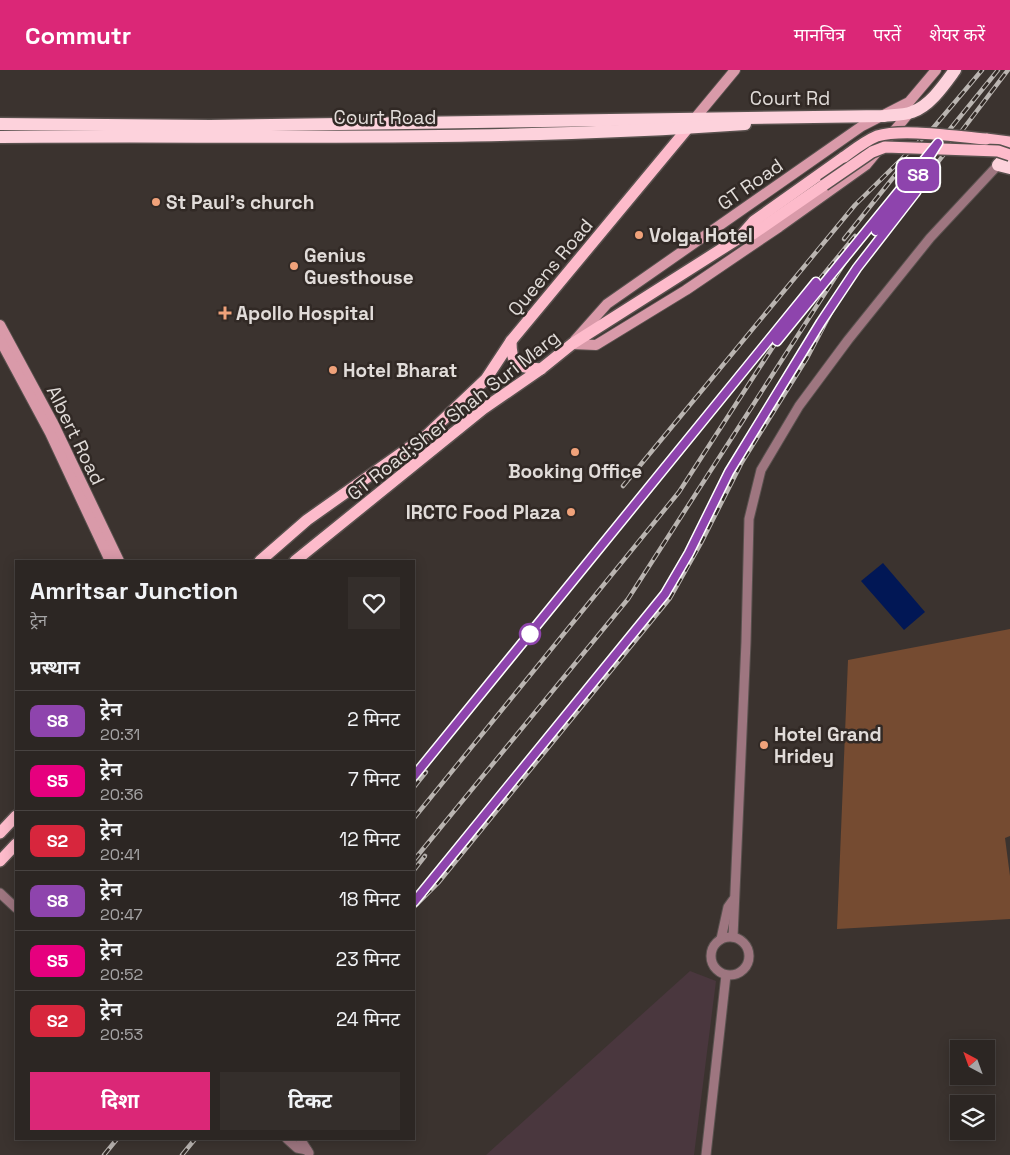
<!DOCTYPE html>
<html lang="hi">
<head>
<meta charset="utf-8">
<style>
	body { margin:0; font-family:"Space Grotesk","Noto Sans Devanagari",sans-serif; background:#342e2b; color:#f1f3f6; height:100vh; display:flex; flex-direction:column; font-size:19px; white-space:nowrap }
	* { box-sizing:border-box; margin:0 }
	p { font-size:16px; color:#a6a5a6 }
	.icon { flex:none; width:28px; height:28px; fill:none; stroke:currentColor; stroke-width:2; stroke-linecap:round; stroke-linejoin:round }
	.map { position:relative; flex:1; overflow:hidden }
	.panel { position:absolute; left:15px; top:490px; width:400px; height:580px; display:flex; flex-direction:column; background:#2c2623; border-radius:0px; box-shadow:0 2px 12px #0003,0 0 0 1px #484341 }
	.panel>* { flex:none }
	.badge { padding:0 10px; border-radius:8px; font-size:18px; line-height:32px }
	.needle { width:32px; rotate:319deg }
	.controls { position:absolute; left:950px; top:970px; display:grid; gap:10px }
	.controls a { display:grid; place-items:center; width:45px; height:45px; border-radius:0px; background:#2c2623; box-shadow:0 2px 12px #0003,0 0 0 1px #484341; font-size:25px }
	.map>.badge { position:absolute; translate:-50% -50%; box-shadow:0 0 0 2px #fff }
	h2 { padding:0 15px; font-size:19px; line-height:45px }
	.round { display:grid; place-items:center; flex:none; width:52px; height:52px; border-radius:0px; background:#342e2b }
	.overview { display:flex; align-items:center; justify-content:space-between; height:85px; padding:0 15px }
	h1 { font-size:24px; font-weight:700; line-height:38px }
	.action { display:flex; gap:10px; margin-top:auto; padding:10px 15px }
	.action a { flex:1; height:58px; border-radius:0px; background:#db2777; color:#fff; font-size:20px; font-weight:700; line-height:58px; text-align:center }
	.action a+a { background:#342e2b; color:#f1f3f6 }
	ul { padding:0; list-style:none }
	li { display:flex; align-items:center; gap:15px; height:60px; padding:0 15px; border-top:1px solid #484341 }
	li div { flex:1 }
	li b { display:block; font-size:19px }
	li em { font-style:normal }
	li .badge { min-width:55px; font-weight:700; text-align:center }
	header { display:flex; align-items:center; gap:30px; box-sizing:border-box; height:70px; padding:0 25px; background:#db2777; color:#fff }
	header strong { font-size:24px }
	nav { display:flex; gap:28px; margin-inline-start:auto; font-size:18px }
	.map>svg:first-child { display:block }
	.industrial { fill:#4a373e }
	.green { fill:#754b31 }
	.water { fill:#011755 }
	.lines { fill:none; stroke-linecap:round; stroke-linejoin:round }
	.tertiary-casing { stroke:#59514e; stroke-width:11 }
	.secondary-casing { stroke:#59514e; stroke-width:12 }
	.primary-casing { stroke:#59514e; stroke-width:14 }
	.trunk-casing { stroke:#59514e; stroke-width:15 }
	.tertiary { stroke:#9e7680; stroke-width:9 }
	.secondary { stroke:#d99aa9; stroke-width:10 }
	.primary { stroke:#fdbbcb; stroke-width:11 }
	.trunk { stroke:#fdd2dc; stroke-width:12 }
	.rail-casing { stroke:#bab5b1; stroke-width:4.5 }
	.rail { stroke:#312925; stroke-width:2.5; stroke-dasharray:8; stroke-linecap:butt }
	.primary-bridge-casing { stroke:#59514e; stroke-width:14; stroke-linecap:butt }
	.primary-bridge { stroke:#fdbbcb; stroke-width:11 }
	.line-casing { stroke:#fff; stroke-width:11 }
	.line { stroke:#8e44ad; stroke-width:8 }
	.poi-dot { fill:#f0a27a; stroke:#312925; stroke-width:2 }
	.stop-dot { fill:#fff; stroke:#8e44ad; stroke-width:2.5 }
	.labels { text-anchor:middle; stroke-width:5; stroke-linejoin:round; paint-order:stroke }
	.street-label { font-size:19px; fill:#e1dcd9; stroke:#312925 }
	.poi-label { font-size:19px; font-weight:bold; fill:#e1dcd9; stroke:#312925; text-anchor:start }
</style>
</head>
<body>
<header>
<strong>Commutr</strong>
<nav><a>मानचित्र</a><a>परतें</a><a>शेयर करें</a></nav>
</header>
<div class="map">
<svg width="1010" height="1085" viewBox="0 0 1010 1085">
	<rect width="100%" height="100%" fill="#3b332f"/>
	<!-- industrial -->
	<path class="industrial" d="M690 901 716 911 694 1085H486Z"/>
	<!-- green -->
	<path class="green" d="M1010 559V766L1005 768 1010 806V849L837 859 848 590Z"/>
	<!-- water -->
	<path class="water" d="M883 493 925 542 904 560 861 511Z"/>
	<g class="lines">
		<!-- tertiary casing -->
		<g class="tertiary-casing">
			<g id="tertiary">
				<path d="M0 823 16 838"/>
				<circle cx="730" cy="886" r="19"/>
				<path d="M733 867 746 572 749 449 761 400 799 336 848 270 930 168 998 95"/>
				<path d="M721 869 728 837 733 830"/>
				<path d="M287 1069 297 1078 307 1080"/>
				<path d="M300 1069 309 1083"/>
				<path d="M706 1085 726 905"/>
			</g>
		</g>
		<!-- secondary casing -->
		<g class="secondary-casing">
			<g id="secondary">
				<path d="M696 47 735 0"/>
				<path d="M0 255 54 355 119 491"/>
				<path d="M0 270 50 363 110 491"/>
				<path d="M575 270 607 234 862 56 909 32 936 0"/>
				<path d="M572 274 596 275 686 220 779 157 866 95 909 43"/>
			</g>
		</g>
		<!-- primary casing -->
		<g class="primary-casing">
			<g id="primary">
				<path d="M986 69 1010 72"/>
				<path d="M739 168 753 164 824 115"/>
				<path d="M511 271C511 296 518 297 541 299"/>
				<path d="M260 491 307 450 427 365 486 309 511 271 692 53"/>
				<path d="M295 491 483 339 541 299 572 274 739 168 754 151 844 87"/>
				<path d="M0 763 16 746"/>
				<path d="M0 791 16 774"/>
			</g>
		</g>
		<!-- trunk casing -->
		<g class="trunk-casing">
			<g id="trunk">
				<path d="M0 54 210 56 884 46C892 45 904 45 912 42 930 36 944 15 955 0"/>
				<path d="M0 67C248 65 497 72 745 54"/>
				<path d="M1010 83 998 95 1010 98"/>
			</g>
		</g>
		<!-- tertiary -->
		<use href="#tertiary" class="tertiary"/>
		<!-- secondary -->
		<use href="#secondary" class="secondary"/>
		<!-- primary -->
		<use href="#primary" class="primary"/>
		<!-- trunk -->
		<use href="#trunk" class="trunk"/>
		<!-- rail casing -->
		<g class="rail-casing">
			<g id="rail">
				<path d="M928 64 982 0"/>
				<path d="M913 125 1008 0"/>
				<path d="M844 169 900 99"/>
				<path d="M623 416 855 135 932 59"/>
				<path d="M414 706 855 166"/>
				<path d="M414 717 426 702"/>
				<path d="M414 748 679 422 780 266"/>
				<path d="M414 790 628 529 856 175 998 0"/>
				<path d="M414 800 425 786"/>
				<path d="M414 837 438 813 670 528 701 473 742 392 807 288 848 210 916 122"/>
				<path d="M104 1085 117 1069"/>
				<path d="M182 1085 195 1069"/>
			</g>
		</g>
		<!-- rail -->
		<use href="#rail" class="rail"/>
		<!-- primary-bridge casing -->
		<g class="primary-bridge-casing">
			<g id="primary-bridge">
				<path d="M844 87C855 79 865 71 877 66 904 58 958 67 986 69"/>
				<path d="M824 115 872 82 885 77 998 81 1010 85"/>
			</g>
		</g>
		<!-- primary-bridge -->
		<use href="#primary-bridge" class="primary-bridge"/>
	</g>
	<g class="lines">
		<!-- line casing -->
		<g class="line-casing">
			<path id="line" d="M414 706 816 212 777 271 938 73 905 126 876 161 916 122 857 198 821 252 729 402 689 483 665 524 414 832"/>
		</g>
		<!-- line -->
		<use href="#line" class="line"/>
	</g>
	<!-- markers -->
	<g class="poi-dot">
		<circle cx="156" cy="132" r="5"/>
		<circle cx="639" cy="165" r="5"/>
		<circle cx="294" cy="196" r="5"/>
		<path d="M222.5 235.5h5v5h5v5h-5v5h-5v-5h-5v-5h5z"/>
		<circle cx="333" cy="300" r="5"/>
		<circle cx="575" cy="382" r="5"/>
		<circle cx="571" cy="442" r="5"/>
		<circle cx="764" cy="675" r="5"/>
	</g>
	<circle class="stop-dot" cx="530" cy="564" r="10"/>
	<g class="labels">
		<!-- street labels -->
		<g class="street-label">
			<text x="790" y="35">Court Rd</text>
			<text x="385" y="54">Court Road</text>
			<text transform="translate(750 114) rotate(-35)" y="7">GT Road</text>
			<text transform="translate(550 197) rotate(-50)" y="7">Queens Road</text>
			<text transform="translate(453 345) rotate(-38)" y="7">GT Road;Sher Shah Suri Marg</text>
			<text transform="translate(76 365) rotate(64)" y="7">Albert Road</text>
		</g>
		<!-- poi labels -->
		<g class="poi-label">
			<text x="166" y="139">St Paul's church</text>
			<text x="649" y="172">Volga Hotel</text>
			<text x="304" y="192">Genius<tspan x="304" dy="22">Guesthouse</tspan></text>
			<text x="236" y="250">Apollo Hospital</text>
			<text x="343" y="307">Hotel Bharat</text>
			<text x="575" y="408" text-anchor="middle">Booking Office</text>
			<text x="561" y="449" text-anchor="end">IRCTC Food Plaza</text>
			<text x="774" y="671">Hotel Grand<tspan x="774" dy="22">Hridey</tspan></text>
		</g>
	</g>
</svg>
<div class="controls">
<a><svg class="needle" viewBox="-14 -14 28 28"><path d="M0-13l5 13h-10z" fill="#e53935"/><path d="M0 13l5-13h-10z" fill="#a6a5a6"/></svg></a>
<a><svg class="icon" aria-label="layers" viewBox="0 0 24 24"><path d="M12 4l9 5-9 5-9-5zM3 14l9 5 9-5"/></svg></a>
</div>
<b class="badge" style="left:918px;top:105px;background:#8e44ad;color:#fff">S8</b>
<section class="panel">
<div class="overview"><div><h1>Amritsar Junction</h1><p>ट्रेन</p></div><a class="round"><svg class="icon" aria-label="heart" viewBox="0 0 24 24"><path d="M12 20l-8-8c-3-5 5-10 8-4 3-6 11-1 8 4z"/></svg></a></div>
<h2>प्रस्थान</h2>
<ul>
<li><span class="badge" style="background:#8e44ad;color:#fff">S8</span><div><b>ट्रेन</b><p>20:31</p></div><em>2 मिनट</em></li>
<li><span class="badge" style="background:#e6007e;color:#fff">S5</span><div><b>ट्रेन</b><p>20:36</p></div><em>7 मिनट</em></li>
<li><span class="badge" style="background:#d7263d;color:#fff">S2</span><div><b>ट्रेन</b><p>20:41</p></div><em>12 मिनट</em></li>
<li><span class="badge" style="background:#8e44ad;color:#fff">S8</span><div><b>ट्रेन</b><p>20:47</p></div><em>18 मिनट</em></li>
<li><span class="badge" style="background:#e6007e;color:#fff">S5</span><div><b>ट्रेन</b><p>20:52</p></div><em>23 मिनट</em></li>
<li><span class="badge" style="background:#d7263d;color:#fff">S2</span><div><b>ट्रेन</b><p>20:53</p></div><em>24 मिनट</em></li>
</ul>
<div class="action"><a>दिशा</a><a>टिकट</a></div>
</section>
</div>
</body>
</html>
